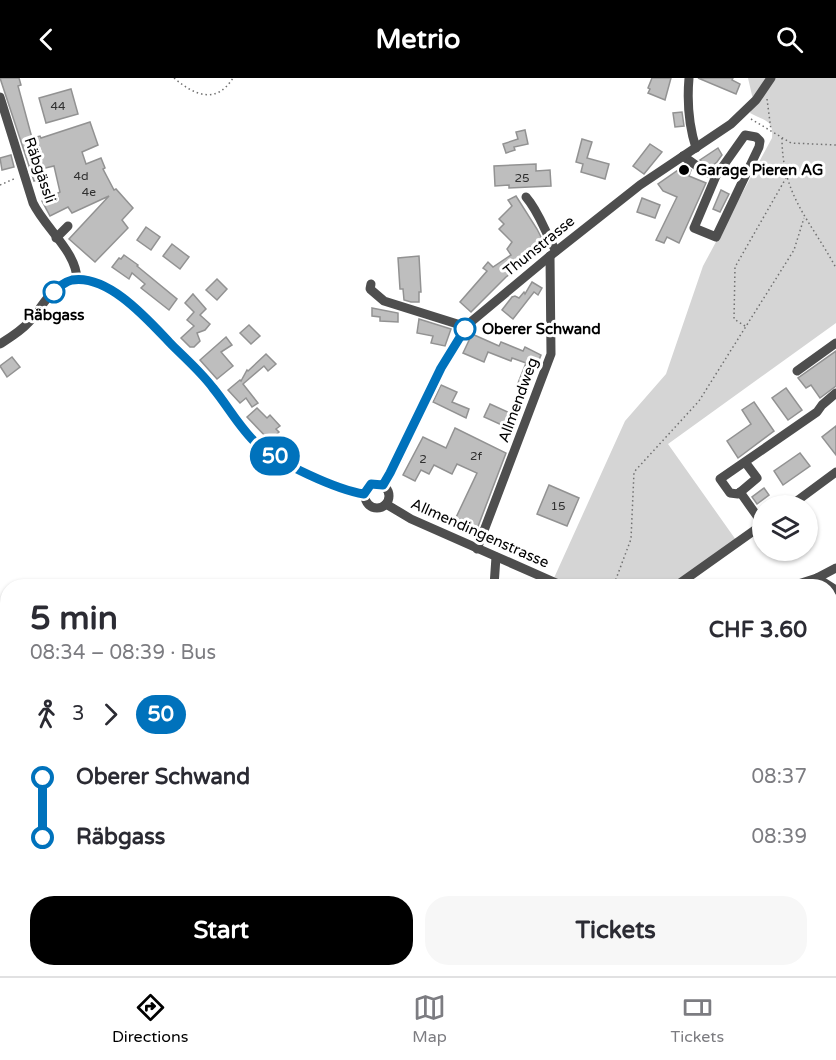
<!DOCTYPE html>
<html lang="en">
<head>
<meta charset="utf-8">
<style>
	body { margin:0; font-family:"Varela Round",sans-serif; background:#f7f7f7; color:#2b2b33; height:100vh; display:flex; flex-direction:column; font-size:22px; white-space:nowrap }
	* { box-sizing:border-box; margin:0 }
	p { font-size:20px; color:#7c7c81 }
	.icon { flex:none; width:33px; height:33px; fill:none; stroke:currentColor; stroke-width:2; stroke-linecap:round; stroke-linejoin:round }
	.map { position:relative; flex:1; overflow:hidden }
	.side { position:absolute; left:0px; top:501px; width:837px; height:398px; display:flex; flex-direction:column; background:#fff; border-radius:24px 24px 0 0; box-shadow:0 2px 4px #0004 }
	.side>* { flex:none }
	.badge { padding:0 12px; border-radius:20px; font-size:21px; line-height:39px }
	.controls { position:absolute; left:752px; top:417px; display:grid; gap:12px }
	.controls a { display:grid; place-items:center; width:66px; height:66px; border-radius:50%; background:#fff; box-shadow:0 2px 4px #0004; font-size:30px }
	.map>.badge { position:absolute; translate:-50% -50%; box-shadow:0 0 0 3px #fff }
	.legs { display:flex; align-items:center; gap:9px; height:66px; padding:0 30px; font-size:20px }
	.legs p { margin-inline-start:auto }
	.overview { display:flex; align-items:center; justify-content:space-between; height:102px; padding:0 30px }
	h1 { font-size:33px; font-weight:800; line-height:45px }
	.action { display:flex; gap:12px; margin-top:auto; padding:12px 30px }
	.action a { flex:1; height:69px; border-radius:24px; background:#000; color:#fff; font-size:24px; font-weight:800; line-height:69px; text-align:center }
	.action a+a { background:#f7f7f7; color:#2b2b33 }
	ul { padding:0 30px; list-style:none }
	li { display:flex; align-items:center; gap:21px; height:60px; font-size:22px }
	li i { display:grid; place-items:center; width:9px; height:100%; margin:0 8px; background:currentColor }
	li i::after { content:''; width:15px; height:15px; margin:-8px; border:4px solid; border-radius:50%; background:#fff }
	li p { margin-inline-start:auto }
	li:first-child i { background:linear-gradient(#0000 50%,currentColor 0) }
	li:last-child i { background:linear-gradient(currentColor 50%,#0000 0) }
	header { display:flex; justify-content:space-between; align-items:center; height:78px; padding:0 30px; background:#000; color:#fff; font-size:27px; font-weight:800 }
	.dock { display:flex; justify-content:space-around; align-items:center; height:84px; border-top:2px solid #e1e1e2; background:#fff; font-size:16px; color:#7c7c81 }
	.dock a { display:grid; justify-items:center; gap:3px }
	.dock .current { color:#000 }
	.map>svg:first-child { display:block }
	.green { fill:#d5d5d5 }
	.building { fill:#bebebe; stroke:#929292; stroke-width:1.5 }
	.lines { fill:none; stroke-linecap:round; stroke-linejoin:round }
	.path { stroke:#707070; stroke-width:1.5; stroke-dasharray:1.5 3; stroke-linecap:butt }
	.minor { stroke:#4e4e4e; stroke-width:9 }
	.line-1-casing { stroke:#fff; stroke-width:14 }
	.line-1 { stroke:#0072bc; stroke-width:9 }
	.poi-dot { fill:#000; stroke:#fff; stroke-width:2 }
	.stop-1-dot { fill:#fff; stroke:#0072bc; stroke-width:3 }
	.labels { text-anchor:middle; stroke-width:6; stroke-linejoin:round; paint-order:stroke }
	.number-label { font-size:12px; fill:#303030 }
	.street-label { font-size:15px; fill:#000; stroke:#fff }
	.poi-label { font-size:15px; font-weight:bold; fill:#000; stroke:#fff; text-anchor:start }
	.stop-label { font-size:15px; font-weight:bold; fill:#000; stroke:#fff }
</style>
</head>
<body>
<header><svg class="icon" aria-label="back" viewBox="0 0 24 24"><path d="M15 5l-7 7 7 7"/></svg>Metrio<svg class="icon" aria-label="search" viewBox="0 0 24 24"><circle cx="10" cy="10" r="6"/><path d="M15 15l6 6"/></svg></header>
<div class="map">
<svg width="836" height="898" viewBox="0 0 836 898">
	<rect width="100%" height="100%" fill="#fff"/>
	<!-- green -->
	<path class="green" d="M748 0H836V245L668 366 736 462 669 508H572L554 500 625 343 666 296 703 188 772 60C774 41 764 43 750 35L754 26Z"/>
	<!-- building -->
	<g class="building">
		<path d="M0 0H19L21 7 18 8 32 60 40 58 41 60 90 44 98 67 82 74 86 86 101 80 105 90 103 91 114 112 116 111 133 130 122 142 128 150 95 184 69 161 109 118 72 135 68 129 50 138 42 123 60 114 54 88 41 91 44 100 34 103Z"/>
		<path d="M652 0H671L665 22 648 15 650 11 648 10Z"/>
		<path d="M698 0H733L732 2 740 6 736 16Z"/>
		<path d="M71 11 78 36 46 45 39 20Z"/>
		<path d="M682 34 684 48 675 49 673 35Z"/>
		<path d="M525 52 528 66 514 69 515 72 506 75 503 66 518 61 516 54Z"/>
		<path d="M582 61 592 64 587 80 609 86 605 101 581 94 583 86 576 84Z"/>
		<path d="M650 66 662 74 644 96 633 88Z"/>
		<path d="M718 70 722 77 717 84 711 89 700 82Z"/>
		<path d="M11 77 14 89 2 92 0 80Z"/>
		<path d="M536 86V93L550 92 551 108 509 110V107L495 108 494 88Z"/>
		<path d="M684 88 691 92 689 98 706 105 679 165 667 159 664 165 656 162 677 119 663 113 658 106Z"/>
		<path d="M721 112 729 116 720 134 713 131Z"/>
		<path d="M516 118 537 151 544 165 541 167 544 170 506 199 471 234 460 224 487 193 483 190 488 184 493 189 511 177 507 171 512 164 499 151 504 146 499 141 512 128 508 122Z"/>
		<path d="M642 120 660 127 655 140 637 134Z"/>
		<path d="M146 149 160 159 151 172 137 162Z"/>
		<path d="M172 166 189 179 180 191 163 178Z"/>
		<path d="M124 177 138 187 137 188 177 221 169 232 141 210 145 206 132 195 129 201 112 189 119 180 121 181Z"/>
		<path d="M419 178 421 214H419V224H411L404 222 403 211H400L398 180Z"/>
		<path d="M217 201 227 211 217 222 206 212Z"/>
		<path d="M532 204 542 210 538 217 534 214 513 241 502 232 512 219 515 218 519 220 524 214 525 216Z"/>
		<path d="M193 216 206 231 200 237 210 246 205 252 197 255 200 263 194 269H190L181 260 194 248 187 242 194 234 185 225Z"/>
		<path d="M372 230 398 235V244L380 243V239L372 238Z"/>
		<path d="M419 241 451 251 445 268 431 265 433 258 417 255Z"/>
		<path d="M249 247 260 258 251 266 240 255Z"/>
		<path d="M472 256 499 268 501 264 523 273 525 269 541 277 528 309 518 305 526 285 512 280 511 283 488 274 484 284 463 275Z"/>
		<path d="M226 259 232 267 221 274 233 288 217 301 200 282Z"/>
		<path d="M836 273V308L820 320 811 307 806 310 798 300Z"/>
		<path d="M266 276 276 286 268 293 264 288 243 306 258 325 252 329 246 320 240 325 228 312 240 302 241 303 247 292 248 293Z"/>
		<path d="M12 279 20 289 7 299 0 288Z"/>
		<path d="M441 307 457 314 452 324 469 331 466 340 433 324Z"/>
		<path d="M786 310 802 332 788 342 772 320Z"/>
		<path d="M754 324 774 353 738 380 727 363 751 346 742 332Z"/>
		<path d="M490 326 510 335 504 348 484 339Z"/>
		<path d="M257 330 267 340 270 337 280 348 276 351 279 354 270 363 247 339Z"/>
		<path d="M836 348V377L822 359Z"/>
		<path d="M455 350 506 375 474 459 452 448 477 395 457 386 452 396 434 387 429 396 421 392 415 403 403 397 423 359 446 370Z"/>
		<path d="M800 375 810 388 783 407 774 393Z"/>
		<path d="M549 407 579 420 567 448 537 436Z"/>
		<path d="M764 410 769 417 757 426 752 419Z"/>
	</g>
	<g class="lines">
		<!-- path -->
		<g class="path">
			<path d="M174 0C194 17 216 27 233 0"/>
			<path d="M767 21 771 52"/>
			<path d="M751 41 791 65 836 67"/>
			<path d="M782 60C782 118 811 143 836 190"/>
			<path d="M0 107 16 100"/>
			<path d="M745 248 734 241 735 189 786 100"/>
			<path d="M609 508 616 501 631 461 634 394 699 323 794 172 804 140"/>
			<path d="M722 891 735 895 750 891"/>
			<path d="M762 891 764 898"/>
			<path d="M386 898 388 891"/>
			<path d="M758 898 760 891"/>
		</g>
		<!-- minor -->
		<g class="minor">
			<path d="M689 0C687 23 689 48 696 70"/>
			<path d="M0 19 33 125C45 150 77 174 77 202"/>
			<path d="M683 78 704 93 716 98 745 57 756 59 760 63 759 69 716 159 694 150 716 98"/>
			<path d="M526 119C540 135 545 155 556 173"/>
			<path d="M56 160 68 148"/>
			<path d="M371 206 370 211 384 223 467 249"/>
			<path d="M0 266C11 259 21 253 29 244 41 231 53 206 71 202 111 193 188 279 212 309 227 327 240 351 257 367 278 385 337 412 364 416"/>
			<path d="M797 293 836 265"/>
			<path d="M745 384 757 400 738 416 730 415 720 401 817 334 822 327 836 315"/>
			<circle cx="377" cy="418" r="12"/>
			<path d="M383 407 398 383 441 290 455 264 472 243 550 178 640 107 731 46 756 22 771 0"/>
			<path d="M740 414 762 445"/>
			<path d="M386 426 411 441 563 508"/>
			<path d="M790 428 836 394"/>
			<path d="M477 471 551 276 550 178"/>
			<path d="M817 500 836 512"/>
			<path d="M494 508 496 479"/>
			<path d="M676 508 762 447"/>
			<path d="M792 508 817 500 836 490"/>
			<path d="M830 537 836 532"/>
			<path d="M830 594 836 593"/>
			<path d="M830 626 836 633"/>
			<path d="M830 713 836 711"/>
			<path d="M830 744 836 740"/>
			<path d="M830 805 836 808"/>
			<path d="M830 854 836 847"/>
			<path d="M0 871H8"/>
			<path d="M0 885H8"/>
			<path d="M658 891 680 898"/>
			<path d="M787 891 789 898"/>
			<path d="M804 891 807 898"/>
			<path d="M158 898 159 891"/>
		</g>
	</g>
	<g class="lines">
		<!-- line-1 casing -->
		<g class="line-1-casing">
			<path id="line-1" d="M54 214C59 209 64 204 72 202 109 196 149 243 172 267 186 281 201 294 213 310 228 328 240 351 258 367 279 385 337 412 364 416L371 406 383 407 390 395 441 290 465 251"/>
		</g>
		<!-- line-1 -->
		<use href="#line-1" class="line-1"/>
	</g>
	<!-- markers -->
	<circle class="poi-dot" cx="684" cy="92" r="6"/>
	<g class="stop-1-dot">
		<circle cx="54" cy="214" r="10"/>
		<circle cx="465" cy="251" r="10"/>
	</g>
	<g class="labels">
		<!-- number labels -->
		<g class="number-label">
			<text x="58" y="32">44</text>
			<text x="81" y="102">4d</text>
			<text x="522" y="104">25</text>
			<text x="89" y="118">4e</text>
			<text x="476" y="382">2f</text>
			<text x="423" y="385">2</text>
			<text x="558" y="432">15</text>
		</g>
		<!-- street labels -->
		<g class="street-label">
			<text transform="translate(40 92) rotate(71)" y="5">Räbgässli</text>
			<text transform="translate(539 168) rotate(-39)" y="5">Thunstrasse</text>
			<text transform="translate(518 322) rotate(-70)" y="5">Allmendweg</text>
			<text transform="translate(480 455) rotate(24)" y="5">Allmendingenstrasse</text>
		</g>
		<!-- poi labels -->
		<g class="poi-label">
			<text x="696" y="97">Garage Pieren AG</text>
		</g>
		<!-- stop labels -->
		<g class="stop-label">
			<text x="54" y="242">Räbgass</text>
			<text x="482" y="256" text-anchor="start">Oberer Schwand</text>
		</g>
	</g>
</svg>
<div class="controls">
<a><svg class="icon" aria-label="layers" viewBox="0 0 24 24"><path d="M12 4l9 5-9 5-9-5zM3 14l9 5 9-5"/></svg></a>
</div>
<b class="badge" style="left:275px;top:378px;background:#0072bc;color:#fff">50</b>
<section class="side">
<div class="overview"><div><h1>5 min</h1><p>08:34 – 08:39 · Bus</p></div><b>CHF 3.60</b></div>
<div class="legs"><svg class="icon" aria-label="walk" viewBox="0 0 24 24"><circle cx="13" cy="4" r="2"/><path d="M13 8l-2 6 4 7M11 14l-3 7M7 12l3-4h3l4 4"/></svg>3<svg class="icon" aria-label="forward" viewBox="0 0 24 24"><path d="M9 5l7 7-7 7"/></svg><b class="badge" style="background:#0072bc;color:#fff">50</b></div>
<ul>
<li><i style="color:#0072bc"></i><b>Oberer Schwand</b><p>08:37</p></li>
<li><i style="color:#0072bc"></i><b>Räbgass</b><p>08:39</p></li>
</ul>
<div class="action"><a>Start</a><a>Tickets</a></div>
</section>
</div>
<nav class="dock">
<a class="current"><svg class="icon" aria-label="directions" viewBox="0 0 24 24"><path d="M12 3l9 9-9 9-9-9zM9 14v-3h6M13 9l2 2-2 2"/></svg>Directions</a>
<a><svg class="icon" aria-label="map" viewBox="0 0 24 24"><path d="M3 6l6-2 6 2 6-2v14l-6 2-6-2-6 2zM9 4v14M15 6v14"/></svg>Map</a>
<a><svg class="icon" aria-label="tickets" viewBox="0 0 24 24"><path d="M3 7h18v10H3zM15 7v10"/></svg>Tickets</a>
</nav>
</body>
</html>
